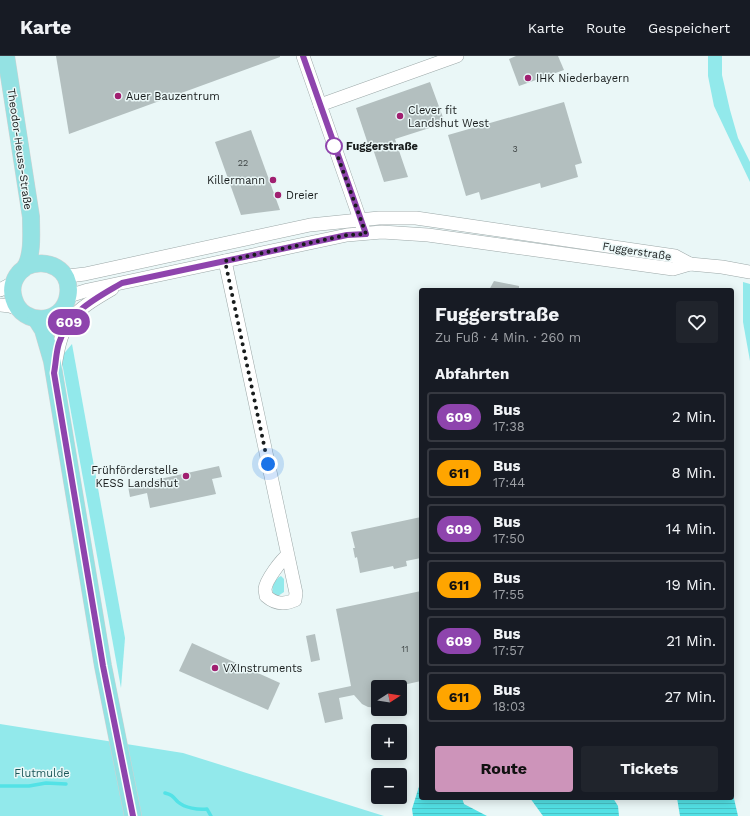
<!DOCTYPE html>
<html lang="de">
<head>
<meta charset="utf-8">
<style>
	body { margin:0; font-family:"Work Sans",sans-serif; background:#20242c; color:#f1f3f6; height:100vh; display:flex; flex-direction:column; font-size:15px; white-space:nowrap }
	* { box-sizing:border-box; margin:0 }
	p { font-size:13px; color:#9ea1a6 }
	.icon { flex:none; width:22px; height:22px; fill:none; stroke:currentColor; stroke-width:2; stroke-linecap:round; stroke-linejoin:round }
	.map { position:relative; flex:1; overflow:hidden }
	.drawer { position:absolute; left:419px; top:232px; width:315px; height:512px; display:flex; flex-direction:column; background:#171b24; border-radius:4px; box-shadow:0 2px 10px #0003 }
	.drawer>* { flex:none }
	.badge { padding:0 8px; border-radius:13px; font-size:14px; line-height:26px }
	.needle { width:26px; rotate:78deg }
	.controls { position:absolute; left:371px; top:624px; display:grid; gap:8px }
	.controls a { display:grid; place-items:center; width:36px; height:36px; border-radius:4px; background:#171b24; box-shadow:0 2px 10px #0003; font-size:20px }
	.you { position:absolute; width:20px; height:20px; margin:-10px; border:3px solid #fff; border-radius:50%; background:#1a73e8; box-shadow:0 0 0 6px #1a73e833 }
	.map>.badge { position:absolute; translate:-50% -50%; box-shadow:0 0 0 2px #fff }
	h2 { padding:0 16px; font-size:15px; line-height:36px }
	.round { display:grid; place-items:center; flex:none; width:42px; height:42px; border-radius:4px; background:#20242c }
	.summary { display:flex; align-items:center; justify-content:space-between; height:68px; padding:0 16px }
	h1 { font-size:19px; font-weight:700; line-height:30px }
	.button { display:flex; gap:8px; margin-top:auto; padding:8px 16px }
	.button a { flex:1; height:46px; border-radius:4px; background:#cd94ba; color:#111; font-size:16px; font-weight:700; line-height:46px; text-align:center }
	.button a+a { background:#20242c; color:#f1f3f6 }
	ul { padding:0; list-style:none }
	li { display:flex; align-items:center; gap:12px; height:50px; margin:0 8px 6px; padding:0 8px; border:2px solid #363941; border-radius:4px }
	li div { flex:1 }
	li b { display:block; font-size:15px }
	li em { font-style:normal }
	li .badge { min-width:44px; font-weight:700; text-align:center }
	header { display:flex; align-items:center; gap:24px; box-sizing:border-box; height:56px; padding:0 20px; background:#171b24; border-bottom:1px solid #363941 }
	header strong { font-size:19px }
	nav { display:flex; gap:22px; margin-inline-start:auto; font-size:14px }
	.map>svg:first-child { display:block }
	.green { fill:#92e9eb }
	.water { fill:url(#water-rules) }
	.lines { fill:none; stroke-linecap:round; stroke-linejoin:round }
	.stream { stroke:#53e2e6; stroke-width:3.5 }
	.building { fill:#b3bfbf }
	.minor-casing { stroke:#9ca8a8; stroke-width:14 }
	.major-casing { stroke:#d1d2d2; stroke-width:18 }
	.minor { stroke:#fff; stroke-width:13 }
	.major { stroke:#94e2e3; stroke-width:17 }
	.line-casing { stroke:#fff; stroke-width:9 }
	.line { stroke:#8e44ad; stroke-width:6 }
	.walk { stroke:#181c1c; stroke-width:4; stroke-dasharray:0 7.2 }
	.poi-dot { fill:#a01f70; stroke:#eaf7f7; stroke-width:1.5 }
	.stop-dot { fill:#fff; stroke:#8e44ad; stroke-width:2 }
	.labels { text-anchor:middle; stroke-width:3; stroke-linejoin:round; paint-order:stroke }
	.number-label { font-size:9px; fill:#3f4545 }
	.poi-label { font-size:11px; fill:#181c1c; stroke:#eaf7f7; text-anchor:start }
	.stop-label { font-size:11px; font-weight:bold; fill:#181c1c; stroke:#eaf7f7; text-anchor:start }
	.street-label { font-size:11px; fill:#181c1c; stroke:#eaf7f7 }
	.park-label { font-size:11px; fill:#1a5658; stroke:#eaf7f7 }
</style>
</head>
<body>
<header>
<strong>Karte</strong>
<nav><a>Karte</a><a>Route</a><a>Gespeichert</a></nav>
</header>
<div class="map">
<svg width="750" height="760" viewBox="0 0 750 760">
	<defs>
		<pattern id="water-rules" width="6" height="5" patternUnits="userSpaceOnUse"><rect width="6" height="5" fill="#53e2e6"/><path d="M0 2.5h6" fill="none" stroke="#48c1c5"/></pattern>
	</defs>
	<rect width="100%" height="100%" fill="#eaf7f7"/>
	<!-- green -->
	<g class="green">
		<path d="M708 0H722V19L730 54 738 82 750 106V126L714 50 708 20Z"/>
		<path d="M743 226 750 228V305L743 266Z"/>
		<path d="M72 288 125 582 121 632 61 301Z"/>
		<path d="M281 520 284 523V536L278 540 273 537C271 531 275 523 281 520Z"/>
		<path d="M0 668 183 697 384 760H0Z"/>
	</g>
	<!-- water -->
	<g class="water">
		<path d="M421 724V742H462L464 748 487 760H413L412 753Z"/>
		<path d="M732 734 738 760H680L677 742H732Z"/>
		<path d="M530 742H613L618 750 619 760H543Z"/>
	</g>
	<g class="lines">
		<!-- stream -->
		<g class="stream">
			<path d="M0 730H29L46 727 66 728"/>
			<path d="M165 737C173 739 173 741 178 746 185 752 198 754 207 753L211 760"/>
		</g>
	</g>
	<!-- building -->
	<g class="building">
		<path d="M56 0H280V1L69 78Z"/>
		<path d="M516 0H558L564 14 519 30 509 3Z"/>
		<path d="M430 26 445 67 395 83 408 121 384 126 372 90 369 91 356 52Z"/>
		<path d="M564 46 582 107 575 109 578 121 541 132 540 127 481 144 479 136 466 140 448 79Z"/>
		<path d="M251 74 280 154 241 159 215 86Z"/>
		<path d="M494 225 519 230V234H489Z"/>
		<path d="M219 410 222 421 212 423 216 438 150 452 147 437 130 441 128 430Z"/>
		<path d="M421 461V502L406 505 407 510 394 513 393 510 360 517 357 501 355 502 353 492H355L351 476Z"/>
		<path d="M421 535V625L403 629 402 631H378V652L368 651 362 648 354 639 339 642 343 663 325 667 318 637 351 630 336 553Z"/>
		<path d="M315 578 320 604 311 606 306 580Z"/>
		<path d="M192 587 280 627 268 654 179 615Z"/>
	</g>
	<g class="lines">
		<!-- minor casing -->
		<g class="minor-casing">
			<g id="minor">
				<path d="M303 0 363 172"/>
				<path d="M320 49 457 0"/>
				<path d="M225 205 296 537 295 544C284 549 275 548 266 540 266 539 265 534 265 533 266 524 281 504 288 499"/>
				<path d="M62 217 68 220 85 218 310 169 379 162H416L675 200 690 208"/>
				<path d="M0 234 13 227"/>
				<path d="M68 243 72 239 88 234 347 179 382 176 428 179 673 213 690 208 722 211 750 216"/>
				<path d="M0 249 10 250 19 253"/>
				<path d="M55 311C62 264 71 257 112 233"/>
			</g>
		</g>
		<!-- major casing -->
		<g class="major-casing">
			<g id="major">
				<path d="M6 0 31 161C31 177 33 196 26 210 25 213 21 214 19 217 13 224 11 234 14 243 22 271 64 269 68 239 72 213 47 201 25 211"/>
				<path d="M36 263 43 274 52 305 103 610 133 760"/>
			</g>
		</g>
		<!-- minor -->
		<use href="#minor" class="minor"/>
		<!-- major -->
		<use href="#major" class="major"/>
	</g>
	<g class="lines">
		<!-- line casing -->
		<g class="line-casing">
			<path id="line" d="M133 760 103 610 54 317C56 307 56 296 59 287 69 255 95 243 122 227L347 179 366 178 303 0"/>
		</g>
		<!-- line -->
		<use href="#line" class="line"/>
		<!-- walk -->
		<path class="walk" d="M268 408 225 205 347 179 366 178 334 90"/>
	</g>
	<!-- markers -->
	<g class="poi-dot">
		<circle cx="528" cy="22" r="4"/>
		<circle cx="118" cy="40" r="4"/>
		<circle cx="400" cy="60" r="4"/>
		<circle cx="273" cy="124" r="4"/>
		<circle cx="278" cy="139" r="4"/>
		<circle cx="186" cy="420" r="4"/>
		<circle cx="215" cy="612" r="4"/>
	</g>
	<circle class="stop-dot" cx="334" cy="90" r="8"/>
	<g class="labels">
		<!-- number labels -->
		<g class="number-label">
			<text x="515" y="96">3</text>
			<text x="243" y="110">22</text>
			<text x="405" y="596">11</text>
		</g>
		<!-- poi labels -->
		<g class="poi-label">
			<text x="536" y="26">IHK Niederbayern</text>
			<text x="126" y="44">Auer Bauzentrum</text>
			<text x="408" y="58">Clever fit<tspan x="408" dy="13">Landshut West</tspan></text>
			<text x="265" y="128" text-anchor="end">Killermann</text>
			<text x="286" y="143">Dreier</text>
			<text x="178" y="418" text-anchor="end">Frühförderstelle<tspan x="178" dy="13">KESS Landshut</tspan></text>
			<text x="223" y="616">VXInstruments</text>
		</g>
		<!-- stop labels -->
		<g class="stop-label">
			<text x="346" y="94">Fuggerstraße</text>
		</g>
		<!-- street labels -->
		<g class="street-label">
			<text transform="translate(20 93) rotate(82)" y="4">Theodor-Heuss-Straße</text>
			<text transform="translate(637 195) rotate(9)" y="4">Fuggerstraße</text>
		</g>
		<!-- park labels -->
		<g class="park-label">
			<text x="42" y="721">Flutmulde</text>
		</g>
	</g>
</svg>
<div class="controls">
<a><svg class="needle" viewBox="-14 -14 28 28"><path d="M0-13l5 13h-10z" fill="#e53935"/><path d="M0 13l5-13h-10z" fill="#9ea1a6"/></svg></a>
<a>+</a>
<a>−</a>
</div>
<div class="you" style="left:268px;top:408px"></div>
<b class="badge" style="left:69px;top:266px;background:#8e44ad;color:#fff">609</b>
<section class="drawer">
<div class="summary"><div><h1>Fuggerstraße</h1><p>Zu Fuß · 4 Min. · 260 m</p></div><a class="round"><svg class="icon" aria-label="heart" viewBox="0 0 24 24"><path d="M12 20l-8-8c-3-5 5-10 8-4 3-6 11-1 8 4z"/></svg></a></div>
<h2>Abfahrten</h2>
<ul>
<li><span class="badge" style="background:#8e44ad;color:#fff">609</span><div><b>Bus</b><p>17:38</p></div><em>2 Min.</em></li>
<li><span class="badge" style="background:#ffa500;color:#111">611</span><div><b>Bus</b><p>17:44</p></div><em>8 Min.</em></li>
<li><span class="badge" style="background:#8e44ad;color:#fff">609</span><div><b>Bus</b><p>17:50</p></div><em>14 Min.</em></li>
<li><span class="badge" style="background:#ffa500;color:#111">611</span><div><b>Bus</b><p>17:55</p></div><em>19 Min.</em></li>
<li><span class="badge" style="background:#8e44ad;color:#fff">609</span><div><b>Bus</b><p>17:57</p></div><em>21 Min.</em></li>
<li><span class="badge" style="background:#ffa500;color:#111">611</span><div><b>Bus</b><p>18:03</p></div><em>27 Min.</em></li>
</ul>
<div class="button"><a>Route</a><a>Tickets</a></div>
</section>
</div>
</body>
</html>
